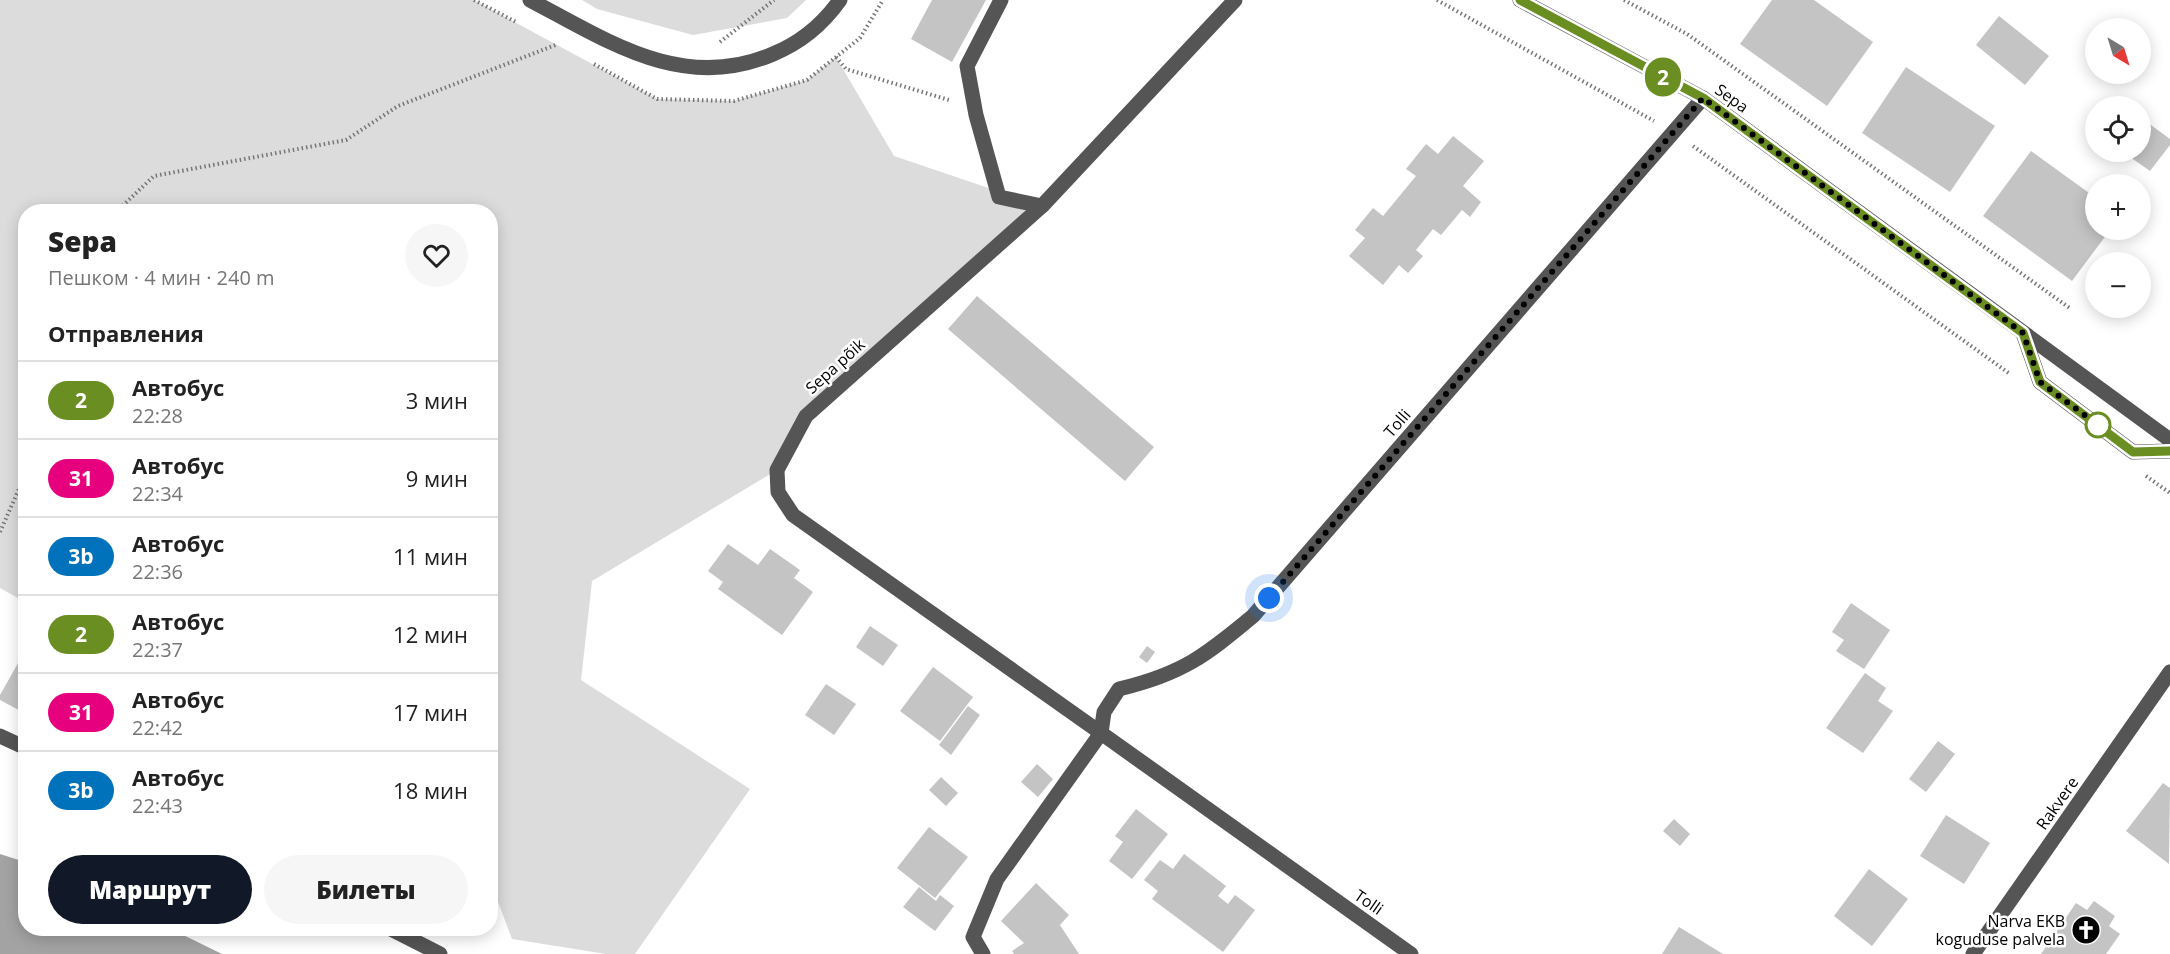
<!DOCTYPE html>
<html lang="ru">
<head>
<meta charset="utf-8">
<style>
	body { margin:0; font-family:"Open Sans",sans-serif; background:#f6f6f6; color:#222; height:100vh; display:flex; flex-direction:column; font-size:22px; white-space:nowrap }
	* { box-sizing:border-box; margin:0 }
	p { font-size:20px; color:#767676 }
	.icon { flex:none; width:33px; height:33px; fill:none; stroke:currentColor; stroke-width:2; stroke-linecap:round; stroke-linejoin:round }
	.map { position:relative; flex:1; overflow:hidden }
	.panel { position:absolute; left:18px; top:204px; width:480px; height:732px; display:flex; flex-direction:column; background:#fff; border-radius:24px; box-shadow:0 3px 15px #0003 }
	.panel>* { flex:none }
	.badge { padding:0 12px; border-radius:20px; font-size:21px; line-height:39px }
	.needle { width:39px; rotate:142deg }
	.fabs { position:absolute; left:2085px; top:18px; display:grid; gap:12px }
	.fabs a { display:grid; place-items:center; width:66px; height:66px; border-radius:50%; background:#fff; box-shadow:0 3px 15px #0003; font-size:30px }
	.you { position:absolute; width:30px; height:30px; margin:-15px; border:4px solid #fff; border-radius:50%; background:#1a73e8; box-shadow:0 0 0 9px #1a73e833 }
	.map>.badge { position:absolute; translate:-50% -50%; box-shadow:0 0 0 3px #fff }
	h2 { padding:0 30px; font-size:22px; line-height:54px }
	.round { display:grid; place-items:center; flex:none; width:63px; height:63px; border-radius:32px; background:#f6f6f6 }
	.overview { display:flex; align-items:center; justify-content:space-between; height:102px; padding:0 30px }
	h1 { font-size:28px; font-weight:800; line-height:45px }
	.action { display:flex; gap:12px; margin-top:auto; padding:12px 30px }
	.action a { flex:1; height:69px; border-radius:36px; background:#111827; color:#fff; font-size:24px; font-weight:800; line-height:69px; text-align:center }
	.action a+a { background:#f6f6f6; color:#222 }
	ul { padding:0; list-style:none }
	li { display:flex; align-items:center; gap:18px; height:78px; padding:0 30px; border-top:2px solid #e0e0e0 }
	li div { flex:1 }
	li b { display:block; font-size:22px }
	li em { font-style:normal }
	li .badge { min-width:66px; font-weight:700; text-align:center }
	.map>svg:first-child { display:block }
	.green { fill:#dcdcdc }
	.water { fill:#a3a3a3 }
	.building { fill:#c4c4c4 }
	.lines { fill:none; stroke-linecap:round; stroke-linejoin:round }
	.path { stroke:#777; stroke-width:4; stroke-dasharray:1.5 3; stroke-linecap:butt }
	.minor { stroke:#555; stroke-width:15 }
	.line-casing { stroke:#fff; stroke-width:14 }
	.line { stroke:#6b8e23; stroke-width:9 }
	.walk { stroke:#000; stroke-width:6; stroke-dasharray:0 10.8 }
	.stop-dot { fill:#fff; stroke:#6b8e23; stroke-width:3 }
	.labels { text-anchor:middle; stroke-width:5; stroke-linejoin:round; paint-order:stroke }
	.street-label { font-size:16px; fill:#000; stroke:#fff }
	.poi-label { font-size:16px; fill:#000; stroke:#fff; text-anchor:end }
</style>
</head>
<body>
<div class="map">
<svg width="2170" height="954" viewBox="0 0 2170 954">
	<rect width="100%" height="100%" fill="#fff"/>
	<!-- green -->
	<g class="green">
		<path d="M0 0H474L657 99 734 101 807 80 836 57 894 156 1042 206 806 416 777 470 592 581 581 680 750 789 635 954H606L512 939 491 883 490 212H26L25 602 0 588Z"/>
		<path d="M582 0H806L787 18 693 35 597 9Z"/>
	</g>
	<!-- water -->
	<path class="water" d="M0 854 25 862 26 928 171 929 222 954H0Z"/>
	<!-- building -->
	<g class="building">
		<path d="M932 0H986L952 62 911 39Z"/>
		<path d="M1772 0H1814L1873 42 1827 106 1740 44Z"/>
		<path d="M1999 16 2049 56 2025 85 1976 45Z"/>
		<path d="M1906 67 1995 126 1950 192 1862 133Z"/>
		<path d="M2140 117 2170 139V145L2150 171 2123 152H2140Z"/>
		<path d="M1453 136 1484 161 1463 186 1481 202 1470 217 1462 210 1441 235 1433 229 1416 250 1423 256 1408 273 1399 265 1383 285 1349 256 1365 238 1355 230 1373 208 1383 216 1416 176 1406 169 1426 144 1438 154Z"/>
		<path d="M2031 151 2096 198V230H2110L2072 281 1983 216Z"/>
		<path d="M977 296 1154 447 1125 481 948 329Z"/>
		<path d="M728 544 758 565 770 549 800 570 794 578 813 592 782 635 718 589 723 582 708 571Z"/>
		<path d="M1851 603 1890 630 1864 669 1836 651 1844 640 1832 632Z"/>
		<path d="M870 626 898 645 883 666 856 647Z"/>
		<path d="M1147 646 1155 652 1147 663 1139 657Z"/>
		<path d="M26 649V714L0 700V695Z"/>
		<path d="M933 667 973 697 940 741 900 711Z"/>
		<path d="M1865 673 1886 688 1878 701 1893 711 1863 753 1826 728Z"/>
		<path d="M826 684 856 704 834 735 805 715Z"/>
		<path d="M968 706 980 715 951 755 939 745Z"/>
		<path d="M1938 741 1955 754 1926 792 1909 779Z"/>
		<path d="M1037 764 1053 779 1038 797 1021 782Z"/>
		<path d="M941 777 958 793 946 806 929 790Z"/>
		<path d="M2163 783 2170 788 2169 864 2126 831Z"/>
		<path d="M1136 809 1168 834 1132 879 1109 861 1123 842 1115 836Z"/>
		<path d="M1946 815 1990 843 1964 884 1920 856Z"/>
		<path d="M1674 819 1690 834 1680 846 1663 831Z"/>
		<path d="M929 827 968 857 935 898 897 868Z"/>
		<path d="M1184 854 1226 886 1218 896 1228 904 1235 895 1255 910 1223 952 1152 899 1158 891 1144 880 1160 860 1173 869Z"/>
		<path d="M1869 869 1908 899 1872 946 1834 916Z"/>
		<path d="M1036 883 1069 915 1060 925 1079 954H1014L1012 951 1024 943 1001 921Z"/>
		<path d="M919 887 936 901 940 895 954 906 935 931 903 907Z"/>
		<path d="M2094 901 2115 916 2109 926 2120 934 2106 954H2041L2076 903 2087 910Z"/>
		<path d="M1679 927 1723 954H1662Z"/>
	</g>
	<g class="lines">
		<!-- path -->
		<g class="path">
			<path d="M474 0 516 22"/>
			<path d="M1437 0 1654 121"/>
			<path d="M1624 0 1687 34 2071 309"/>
			<path d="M720 42 774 0"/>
			<path d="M836 57 846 69 949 100"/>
			<path d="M594 64 657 99 734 101 807 80 860 38 883 0"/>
			<path d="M1693 146 2010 374"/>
			<path d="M116 212 154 176 346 140 398 106 558 44"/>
			<path d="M2146 476 2170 493"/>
			<path d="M0 532 26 473"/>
		</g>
		<!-- minor -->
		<g class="minor">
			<path d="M530 0C608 41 683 93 773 54 800 43 823 24 840 0"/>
			<path d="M1001 0 967 66 976 115 999 197 1042 206"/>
			<path d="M1235 0 1042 206 806 416 777 470 778 492 793 515 1101 733 1104 712 1119 689C1182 674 1205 656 1253 616L1703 98"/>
			<path d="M1520 0 1703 98 2170 440"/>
			<path d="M2023 333 2040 382 2133 452 2170 451"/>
			<path d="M0 736 26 748"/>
			<path d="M389 928 440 954"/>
			<path d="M983 954 973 937 997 879 1101 733 1411 954"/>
			<path d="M1973 954 2170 672"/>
		</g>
	</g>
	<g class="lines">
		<!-- line casing -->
		<g class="line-casing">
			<path id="line" d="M1520 0 1703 98 2023 333 2040 382 2133 452 2170 451"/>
		</g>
		<!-- line -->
		<use href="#line" class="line"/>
		<!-- walk -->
		<path class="walk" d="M1269 598 1703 98 2023 333 2040 382 2098 425"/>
	</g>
	<!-- icons -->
	<defs>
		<g id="church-disc" transform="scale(1.5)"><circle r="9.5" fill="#000" stroke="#fff"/><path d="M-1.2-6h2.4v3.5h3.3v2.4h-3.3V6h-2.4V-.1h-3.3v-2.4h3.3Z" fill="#fff"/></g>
	</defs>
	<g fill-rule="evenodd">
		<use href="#church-disc" x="2086" y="930"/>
	</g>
	<!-- markers -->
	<circle class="stop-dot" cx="2098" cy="425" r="12"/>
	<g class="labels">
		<!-- street labels -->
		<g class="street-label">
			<text transform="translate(1732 98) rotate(36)" y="6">Sepa</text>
			<text transform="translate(835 366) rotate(-42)" y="6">Sepa põik</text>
			<text transform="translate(1397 423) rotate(-49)" y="6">Tolli</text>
			<text transform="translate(2057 803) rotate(-55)" y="6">Rakvere</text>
			<text transform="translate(1369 902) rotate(35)" y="6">Tolli</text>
		</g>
		<!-- poi labels -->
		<g class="poi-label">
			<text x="2065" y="927">Narva EKB<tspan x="2065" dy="18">koguduse palvela</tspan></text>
		</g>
	</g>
</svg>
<div class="fabs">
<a><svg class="needle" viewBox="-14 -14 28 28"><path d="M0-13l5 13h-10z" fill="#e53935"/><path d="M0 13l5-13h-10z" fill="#767676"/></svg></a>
<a><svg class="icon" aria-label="locate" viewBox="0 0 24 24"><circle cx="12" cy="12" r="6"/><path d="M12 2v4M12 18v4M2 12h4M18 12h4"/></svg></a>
<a>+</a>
<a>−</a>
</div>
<div class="you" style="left:1269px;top:598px"></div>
<b class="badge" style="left:1663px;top:77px;background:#6b8e23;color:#fff">2</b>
<section class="panel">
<div class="overview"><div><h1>Sepa</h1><p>Пешком · 4 мин · 240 m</p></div><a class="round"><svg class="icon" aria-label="heart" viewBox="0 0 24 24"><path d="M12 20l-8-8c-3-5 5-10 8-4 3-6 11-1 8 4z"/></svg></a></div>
<h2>Отправления</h2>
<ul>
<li><span class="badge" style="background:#6b8e23;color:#fff">2</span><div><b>Автобус</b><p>22:28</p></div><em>3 мин</em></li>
<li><span class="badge" style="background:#e6007e;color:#fff">31</span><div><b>Автобус</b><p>22:34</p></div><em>9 мин</em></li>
<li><span class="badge" style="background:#0072bc;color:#fff">3b</span><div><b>Автобус</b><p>22:36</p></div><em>11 мин</em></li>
<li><span class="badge" style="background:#6b8e23;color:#fff">2</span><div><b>Автобус</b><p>22:37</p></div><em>12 мин</em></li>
<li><span class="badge" style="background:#e6007e;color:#fff">31</span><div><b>Автобус</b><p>22:42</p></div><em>17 мин</em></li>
<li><span class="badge" style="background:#0072bc;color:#fff">3b</span><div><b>Автобус</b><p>22:43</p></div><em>18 мин</em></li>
</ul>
<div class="action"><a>Маршрут</a><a>Билеты</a></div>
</section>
</div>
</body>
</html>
